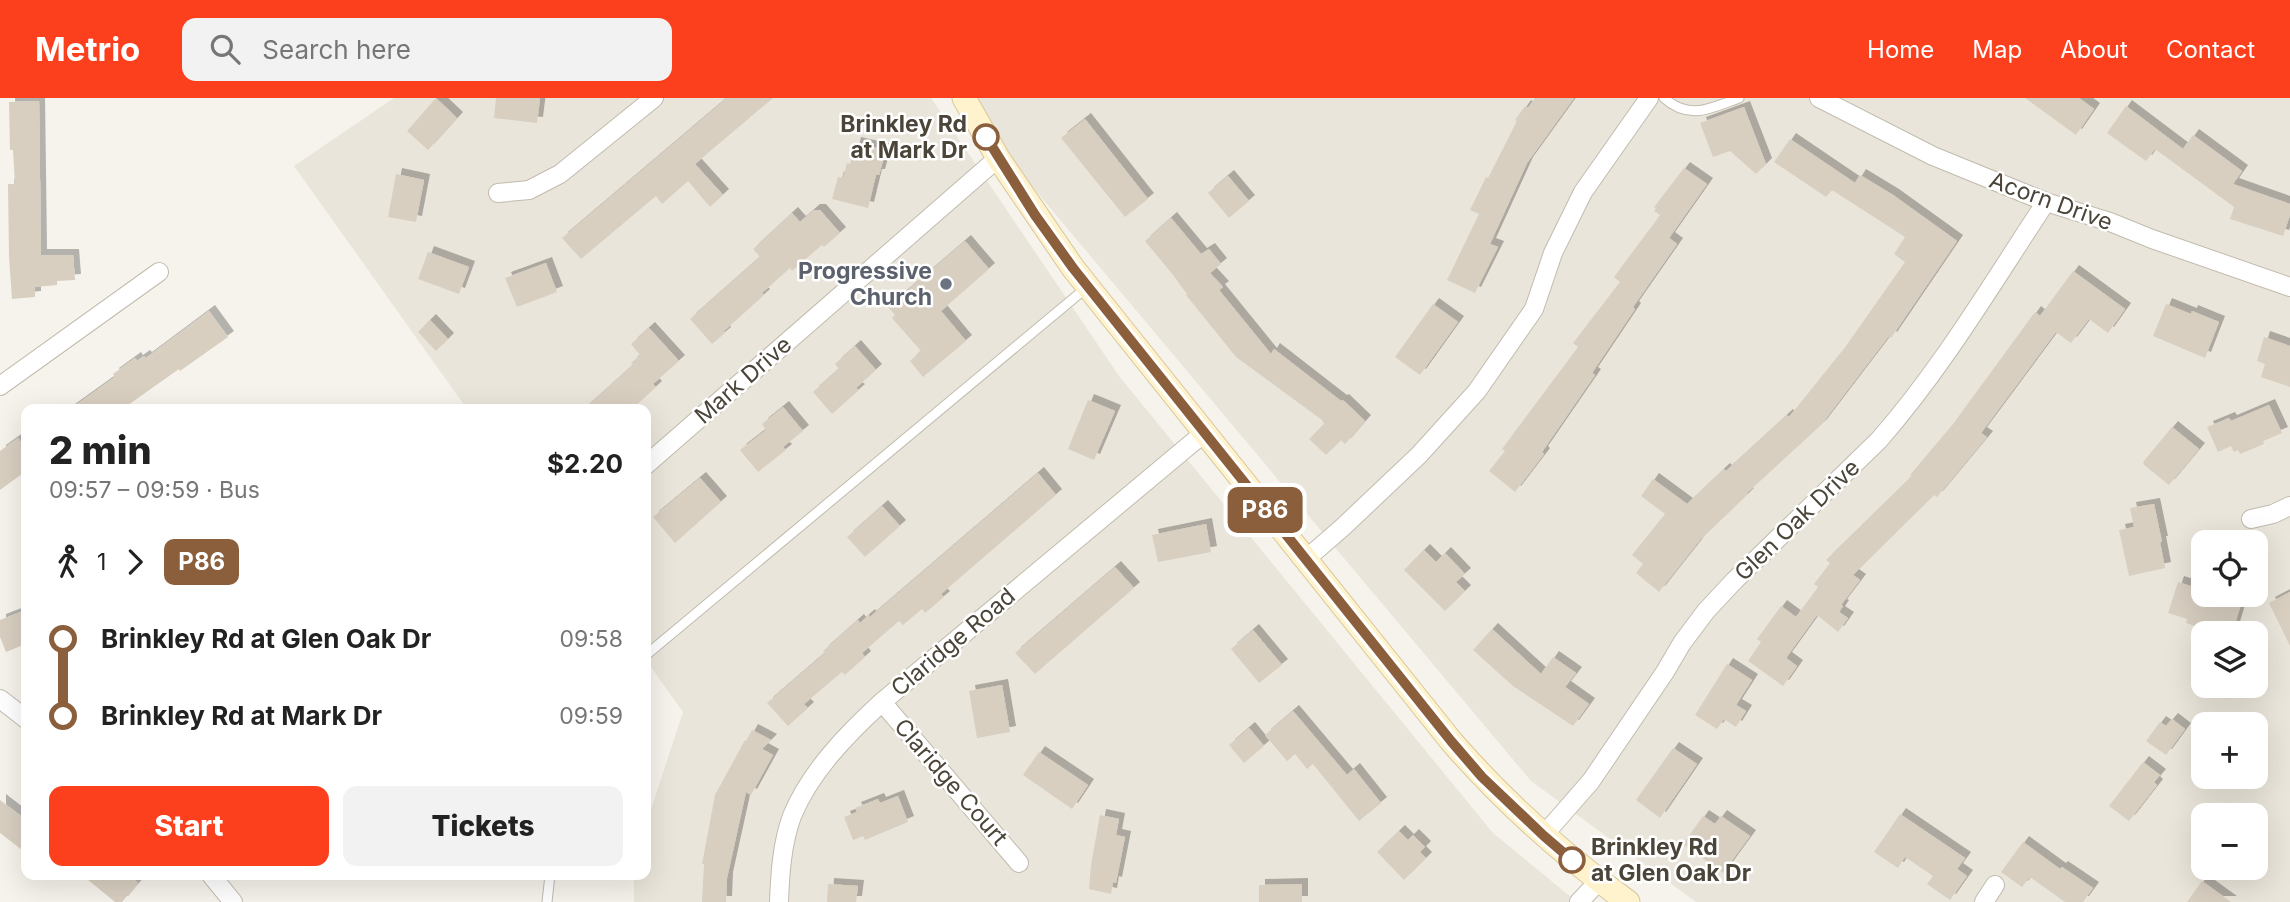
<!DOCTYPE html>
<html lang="en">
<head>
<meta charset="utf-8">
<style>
	body { margin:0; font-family:Inter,sans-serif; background:#f2f2f2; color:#222; height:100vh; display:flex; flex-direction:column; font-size:26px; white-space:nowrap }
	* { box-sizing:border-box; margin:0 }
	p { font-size:23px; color:#767676 }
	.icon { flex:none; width:38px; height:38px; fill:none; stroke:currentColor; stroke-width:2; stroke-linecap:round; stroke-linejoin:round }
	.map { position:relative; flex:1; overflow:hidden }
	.details { position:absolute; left:21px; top:306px; width:630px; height:476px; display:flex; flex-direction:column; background:#fff; border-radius:14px; box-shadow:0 7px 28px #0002 }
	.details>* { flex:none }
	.badge { padding:0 14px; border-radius:10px; font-size:24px; line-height:46px }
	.controls { position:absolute; left:2191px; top:432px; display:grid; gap:14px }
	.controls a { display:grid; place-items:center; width:77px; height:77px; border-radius:14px; background:#fff; box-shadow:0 7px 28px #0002; font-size:35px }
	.map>.badge { position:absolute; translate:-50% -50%; box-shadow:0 0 0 4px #fff }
	.legs { display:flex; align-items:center; gap:10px; height:77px; padding:0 28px; font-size:23px }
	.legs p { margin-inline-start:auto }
	.head { display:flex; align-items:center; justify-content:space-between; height:119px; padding:0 28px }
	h1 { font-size:38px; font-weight:800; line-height:52px }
	.button { display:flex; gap:14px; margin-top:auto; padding:14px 28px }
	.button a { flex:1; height:80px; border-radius:14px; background:#fc3f1d; color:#fff; font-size:28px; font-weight:800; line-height:80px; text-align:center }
	.button a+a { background:#f2f2f2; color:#222 }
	ul { padding:0 28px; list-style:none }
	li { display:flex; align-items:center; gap:24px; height:77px; font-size:26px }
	li i { display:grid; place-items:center; width:10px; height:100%; margin:0 9px; background:currentColor }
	li i::after { content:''; width:18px; height:18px; margin:-9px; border:5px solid; border-radius:50%; background:#fff }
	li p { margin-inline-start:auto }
	li:first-child i { background:linear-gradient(#0000 50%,currentColor 0) }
	li:last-child i { background:linear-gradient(currentColor 50%,#0000 0) }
	header { display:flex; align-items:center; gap:42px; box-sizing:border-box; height:98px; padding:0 35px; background:#fc3f1d; color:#fff }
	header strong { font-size:33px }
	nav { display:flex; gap:38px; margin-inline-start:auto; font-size:24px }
	.search { width:490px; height:63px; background:#f2f2f2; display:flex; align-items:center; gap:18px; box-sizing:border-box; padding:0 24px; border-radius:14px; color:#767676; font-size:26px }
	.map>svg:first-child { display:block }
	.residential { fill:#eae5da; fill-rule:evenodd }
	.building { fill:#d8cfc1; filter:url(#shadow) }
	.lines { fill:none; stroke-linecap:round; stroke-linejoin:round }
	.service-casing { stroke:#c2bbae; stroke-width:11 }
	.minor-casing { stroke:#c2bbae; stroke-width:20 }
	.secondary-casing { stroke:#d6c79b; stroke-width:25 }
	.service { stroke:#fff; stroke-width:9 }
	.minor { stroke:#fff; stroke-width:18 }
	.secondary { stroke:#fff3cd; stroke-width:23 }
	.line-1-casing { stroke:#fff; stroke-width:16 }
	.line-1 { stroke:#8b5e3c; stroke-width:10 }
	.stop-1-dot { fill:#fff; stroke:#8b5e3c; stroke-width:3.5 }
	.worship-dot { fill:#6b7280; stroke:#fff; stroke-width:2.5 }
	.labels { text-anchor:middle; stroke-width:5; stroke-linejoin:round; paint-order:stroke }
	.stop-label { font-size:23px; font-weight:bold; fill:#4b4439; stroke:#fff; text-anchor:end }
	.street-label { font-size:23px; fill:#4b4439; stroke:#fff }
	.worship-label { font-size:23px; font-weight:bold; fill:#5b616d; stroke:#fff; text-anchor:end }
</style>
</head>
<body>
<header>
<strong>Metrio</strong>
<div class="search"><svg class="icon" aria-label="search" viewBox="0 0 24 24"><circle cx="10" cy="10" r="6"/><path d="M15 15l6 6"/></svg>Search here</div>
<nav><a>Home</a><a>Map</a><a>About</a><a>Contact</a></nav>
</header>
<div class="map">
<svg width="2290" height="804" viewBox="0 0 2290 804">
	<defs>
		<filter id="shadow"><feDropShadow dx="6" dy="-6" stdDeviation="0" flood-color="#0004"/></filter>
	</defs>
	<rect width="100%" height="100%" fill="#f6f3ec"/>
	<!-- residential -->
	<g class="residential">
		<path d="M394 0H931L1119 278 1493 735 1577 804H634V777H646V726L683 614 646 562V312L467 311 294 68Z"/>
		<path d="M966 0H2290V804H1696L1531 683 973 18ZM2203 444H2256V497H2203ZM2203 536H2256V588H2203ZM2203 626H2256V679H2203ZM2203 718H2256V770H2203Z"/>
	</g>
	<!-- building -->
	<g class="building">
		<path d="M436 0 457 20 428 52 407 33Z"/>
		<path d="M496 0H540L537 25 494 20Z"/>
		<path d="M727 0H773L695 66 723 97 710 109 688 83 662 106 656 98 581 161 562 140Z"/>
		<path d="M1535 0H1574L1527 65 1490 146 1498 149 1475 195 1447 182 1479 116 1470 112 1486 79 1488 80 1517 23 1515 22 1525 8 1528 10Z"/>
		<path d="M2025 0H2079L2094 11 2076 37Z"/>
		<path d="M39 3 41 157H73L75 182 57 183V187L35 189V199L12 201 9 159 8 86H15L13 52H10L9 4Z"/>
		<path d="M2126 8 2183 51 2193 37 2242 73 2233 86 2290 106V117L2283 138 2230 121 2234 109 2155 51 2146 63 2107 35Z"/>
		<path d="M1744 9 1766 66 1756 76 1730 53 1713 59 1700 25Z"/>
		<path d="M1085 21 1148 101 1125 119 1061 40Z"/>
		<path d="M1790 41 1855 85 1860 77 1893 97 1957 143 1891 240 1889 238 1821 327 1747 395 1748 396 1700 442 1659 494 1636 475 1643 466 1632 457 1665 416 1641 398 1653 381 1687 406 1724 371 1726 373 1787 317 1789 319 1846 248 1905 164 1894 156 1905 139 1832 92 1826 99 1774 64Z"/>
		<path d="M855 45 886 52 879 77H876L868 110 832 101 838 79 843 80 847 65 850 66Z"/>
		<path d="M1684 70 1707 86 1669 140 1677 146 1633 209 1635 211 1592 275 1595 277 1542 354 1544 356 1515 394 1489 373 1505 353 1502 351 1578 249 1573 245 1620 184 1614 179 1660 117 1654 113 1656 110 1654 109Z"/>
		<path d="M396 76 424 82 416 124 388 119Z"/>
		<path d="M1228 78 1249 103 1229 120 1208 95Z"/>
		<path d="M814 112H820L840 135 824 149 822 147 792 173 790 170 762 195 764 197 724 233 725 235 712 246 690 221 760 159 753 151 792 115 800 124Z"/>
		<path d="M1171 120 1201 156 1209 151 1221 166 1210 175 1223 189 1219 192 1271 256 1274 251 1341 303 1343 302 1365 323 1345 346 1341 342 1326 357 1309 341 1324 326 1322 322 1236 259 1186 197 1187 196 1173 177 1145 143Z"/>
		<path d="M965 143 989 171 941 213 966 243 923 279 910 263 921 253 892 220 895 217 888 209Z"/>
		<path d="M428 154 469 169 459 196 418 181Z"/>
		<path d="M546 165 557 194 517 209 505 180Z"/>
		<path d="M2073 173 2125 211 2108 235 2089 221 2071 245 2056 234 1981 335 1987 339 1937 399 1934 397 1853 477 1860 482 1841 507 1843 508 1839 514 1848 520 1838 534 1817 517 1786 560 1797 568 1783 588 1748 563 1761 544 1757 541 1781 508 1796 519 1818 489 1814 486 1830 465 1826 462 1912 378 1910 377 1953 326 2035 214 2040 218Z"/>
		<path d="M1433 206 1458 224 1420 277 1395 259Z"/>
		<path d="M2166 206 2191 216 2192 213 2219 224 2205 260 2153 238Z"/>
		<path d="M209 213 228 239 180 273 179 271 121 312H69L115 279 113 276 135 260 137 263 144 258 146 260Z"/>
		<path d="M430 222 448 241 436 253 418 234Z"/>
		<path d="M649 230 679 263 653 286 656 289 631 312H583L633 267 631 265 640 257 631 246Z"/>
		<path d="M2264 239 2290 248V289L2261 279 2265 266 2257 263Z"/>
		<path d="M855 248 876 272 856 290 859 292 832 316 813 294 839 271 835 266Z"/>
		<path d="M1088 302 1115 313 1094 362 1068 351Z"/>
		<path d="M2269 307 2282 335 2263 343 2264 346 2240 356 2238 352 2234 354 2231 348 2218 354 2207 329 2229 320 2231 323Z"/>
		<path d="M783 309 803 333 783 349 786 352 758 374 740 352 766 332 762 326Z"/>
		<path d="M2172 329 2199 351 2169 387 2144 367 2143 364Z"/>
		<path d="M18 340 26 352V373L0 392V353Z"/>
		<path d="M1038 375 1056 397 941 496 944 499 925 515 922 511 903 527 899 523 862 555 865 559 845 577 842 574 804 606 808 610 788 628 767 605 825 555 823 553 858 522 860 525 869 517 870 519Z"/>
		<path d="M700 380 721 404 675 445 653 419Z"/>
		<path d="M2154 406 2162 444H2160L2165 470 2129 478 2119 432 2134 429 2130 410Z"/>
		<path d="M882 408 900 428 865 459 847 439Z"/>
		<path d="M1206 426 1211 454 1158 464 1152 437Z"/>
		<path d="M1424 452 1436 464 1445 455 1465 476 1456 484 1465 493 1445 513 1404 472Z"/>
		<path d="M1115 469 1134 490 1035 576 1015 555Z"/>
		<path d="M2178 484 2203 492V497H2214L2241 506 2232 536H2218L2186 525 2187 521 2168 515Z"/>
		<path d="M2290 494V548L2269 505Z"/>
		<path d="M26 512V546L6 554 0 539V522Z"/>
		<path d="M1492 531 1541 576 1553 559 1576 575 1565 589 1589 606 1573 628 1513 588 1473 552Z"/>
		<path d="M1253 532 1282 567 1259 585 1231 551Z"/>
		<path d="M1727 566 1752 582 1736 607 1746 613 1736 629 1724 621 1717 631 1695 617Z"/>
		<path d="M1002 587 1010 634 977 640 969 593Z"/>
		<path d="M1293 613 1347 677 1354 671 1381 705 1359 723 1313 666 1307 671 1295 656 1287 663 1265 637Z"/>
		<path d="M2172 621 2185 631 2166 657 2146 643 2160 624 2166 628Z"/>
		<path d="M1249 630 1264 648 1244 665 1229 647Z"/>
		<path d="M752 632 771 642 762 651 773 657 751 697 746 694 727 780 726 804H702L704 766H702L715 697 745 642 746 643Z"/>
		<path d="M1673 650 1697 666 1660 720 1636 702Z"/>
		<path d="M1039 654 1088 687 1072 711 1023 677Z"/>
		<path d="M2143 664 2160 677 2154 684 2157 687 2129 723 2109 708Z"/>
		<path d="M898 698 908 724 865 742 863 738 853 742 844 719 857 714 855 710 878 701 880 705Z"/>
		<path d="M0 702 26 722V755L0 735Z"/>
		<path d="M1900 716 1965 760 1957 771 1967 778 1950 802 1927 786 1933 778 1905 759 1898 770 1874 754Z"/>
		<path d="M1100 717 1119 721 1116 737 1125 739 1116 785 1113 784 1111 796 1089 791 1091 767Z"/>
		<path d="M1703 718 1715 726 1721 718 1750 738 1723 775 1683 746Z"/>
		<path d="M1399 733 1408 742 1413 737 1425 749 1420 754 1426 760 1404 782 1377 754Z"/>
		<path d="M2023 744 2060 771 2062 769 2093 790 2083 804H2065L2030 779 2022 789 2001 774Z"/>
		<path d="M82 777H129L138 785 122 804H115Z"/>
		<path d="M2202 783 2231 804H2187Z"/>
		<path d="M828 786 858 788 856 804H827Z"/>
		<path d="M1302 786V804H1259V787Z"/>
	</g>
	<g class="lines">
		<!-- service casing -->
		<g class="service-casing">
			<g id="service">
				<path d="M1664 0C1690 23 1711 10 1739 0"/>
				<path d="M646 557 1086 190"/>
				<path d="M547 804 550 777"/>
			</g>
		</g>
		<!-- minor casing -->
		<g class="minor-casing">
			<g id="minor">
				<path d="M1819 0 1933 58 2046 104 2110 124 2152 141 2290 189"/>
				<path d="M498 95 529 92 560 76 654 0"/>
				<path d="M0 288 159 174"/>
				<path d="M646 367 998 60"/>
				<path d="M2251 421 2273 416 2290 408"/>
				<path d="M1305 462 1343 429 1419 357 1477 293 1534 211 1553 155 1583 94 1649 0"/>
				<path d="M0 601 26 621"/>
				<path d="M882 604 1019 765"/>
				<path d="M1543 738 1591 683 1665 574 1682 545 1706 513 1734 483 1879 342C1943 269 1993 184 2046 104"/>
				<path d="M211 777 233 804"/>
				<path d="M779 804C780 776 782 745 792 718 810 674 847 636 882 604L1204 335"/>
				<path d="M1579 804 1599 783"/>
				<path d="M1984 804 1995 787"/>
			</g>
		</g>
		<!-- secondary casing -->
		<g class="secondary-casing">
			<path id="secondary" d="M964 0 998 60 1073 170 1451 643C1504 704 1563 757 1628 804"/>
		</g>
		<!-- service -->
		<use href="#service" class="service"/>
		<!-- minor -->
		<use href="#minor" class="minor"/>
		<!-- secondary -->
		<use href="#secondary" class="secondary"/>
	</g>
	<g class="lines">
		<!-- line-1 casing -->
		<g class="line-1-casing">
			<path id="line-1" d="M986 39 1035 117 1073 170 1451 643 1482 679 1544 738 1572 762"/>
		</g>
		<!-- line-1 -->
		<use href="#line-1" class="line-1"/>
	</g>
	<!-- markers -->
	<g class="stop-1-dot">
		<circle cx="986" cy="39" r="12"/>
		<circle cx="1572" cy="762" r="12"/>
	</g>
	<circle class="worship-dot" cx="946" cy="186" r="7"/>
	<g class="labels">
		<!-- stop labels -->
		<g class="stop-label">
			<text x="967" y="34">Brinkley Rd<tspan x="967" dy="26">at Mark Dr</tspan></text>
			<text x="1591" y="757" text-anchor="start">Brinkley Rd<tspan x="1591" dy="26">at Glen Oak Dr</tspan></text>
		</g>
		<!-- street labels -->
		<g class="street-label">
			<text transform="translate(2051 103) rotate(20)" y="8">Acorn Drive</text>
			<text transform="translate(743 282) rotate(-41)" y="8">Mark Drive</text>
			<text transform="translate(1797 422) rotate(-44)" y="8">Glen Oak Drive</text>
			<text transform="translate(953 544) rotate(-40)" y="8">Claridge Road</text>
			<text transform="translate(951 684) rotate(49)" y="8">Claridge Court</text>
		</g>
		<!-- worship labels -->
		<g class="worship-label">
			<text x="932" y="181">Progressive<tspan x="932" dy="26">Church</tspan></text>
		</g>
	</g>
</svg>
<div class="controls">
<a><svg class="icon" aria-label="locate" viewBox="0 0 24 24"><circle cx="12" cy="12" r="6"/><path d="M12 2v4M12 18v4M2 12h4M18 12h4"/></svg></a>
<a><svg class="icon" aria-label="layers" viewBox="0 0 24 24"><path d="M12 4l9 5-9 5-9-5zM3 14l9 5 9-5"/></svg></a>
<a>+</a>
<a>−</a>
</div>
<b class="badge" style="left:1265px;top:412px;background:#8b5e3c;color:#fff">P86</b>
<section class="details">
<div class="head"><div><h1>2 min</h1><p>09:57 – 09:59 · Bus</p></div><b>$2.20</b></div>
<div class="legs"><svg class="icon" aria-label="walk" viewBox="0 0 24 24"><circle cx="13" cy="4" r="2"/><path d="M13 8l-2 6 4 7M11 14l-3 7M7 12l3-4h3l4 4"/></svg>1<svg class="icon" aria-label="forward" viewBox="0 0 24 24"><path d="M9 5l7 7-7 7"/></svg><b class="badge" style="background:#8b5e3c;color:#fff">P86</b></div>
<ul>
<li><i style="color:#8b5e3c"></i><b>Brinkley Rd at Glen Oak Dr</b><p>09:58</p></li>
<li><i style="color:#8b5e3c"></i><b>Brinkley Rd at Mark Dr</b><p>09:59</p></li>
</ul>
<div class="button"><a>Start</a><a>Tickets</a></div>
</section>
</div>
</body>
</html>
